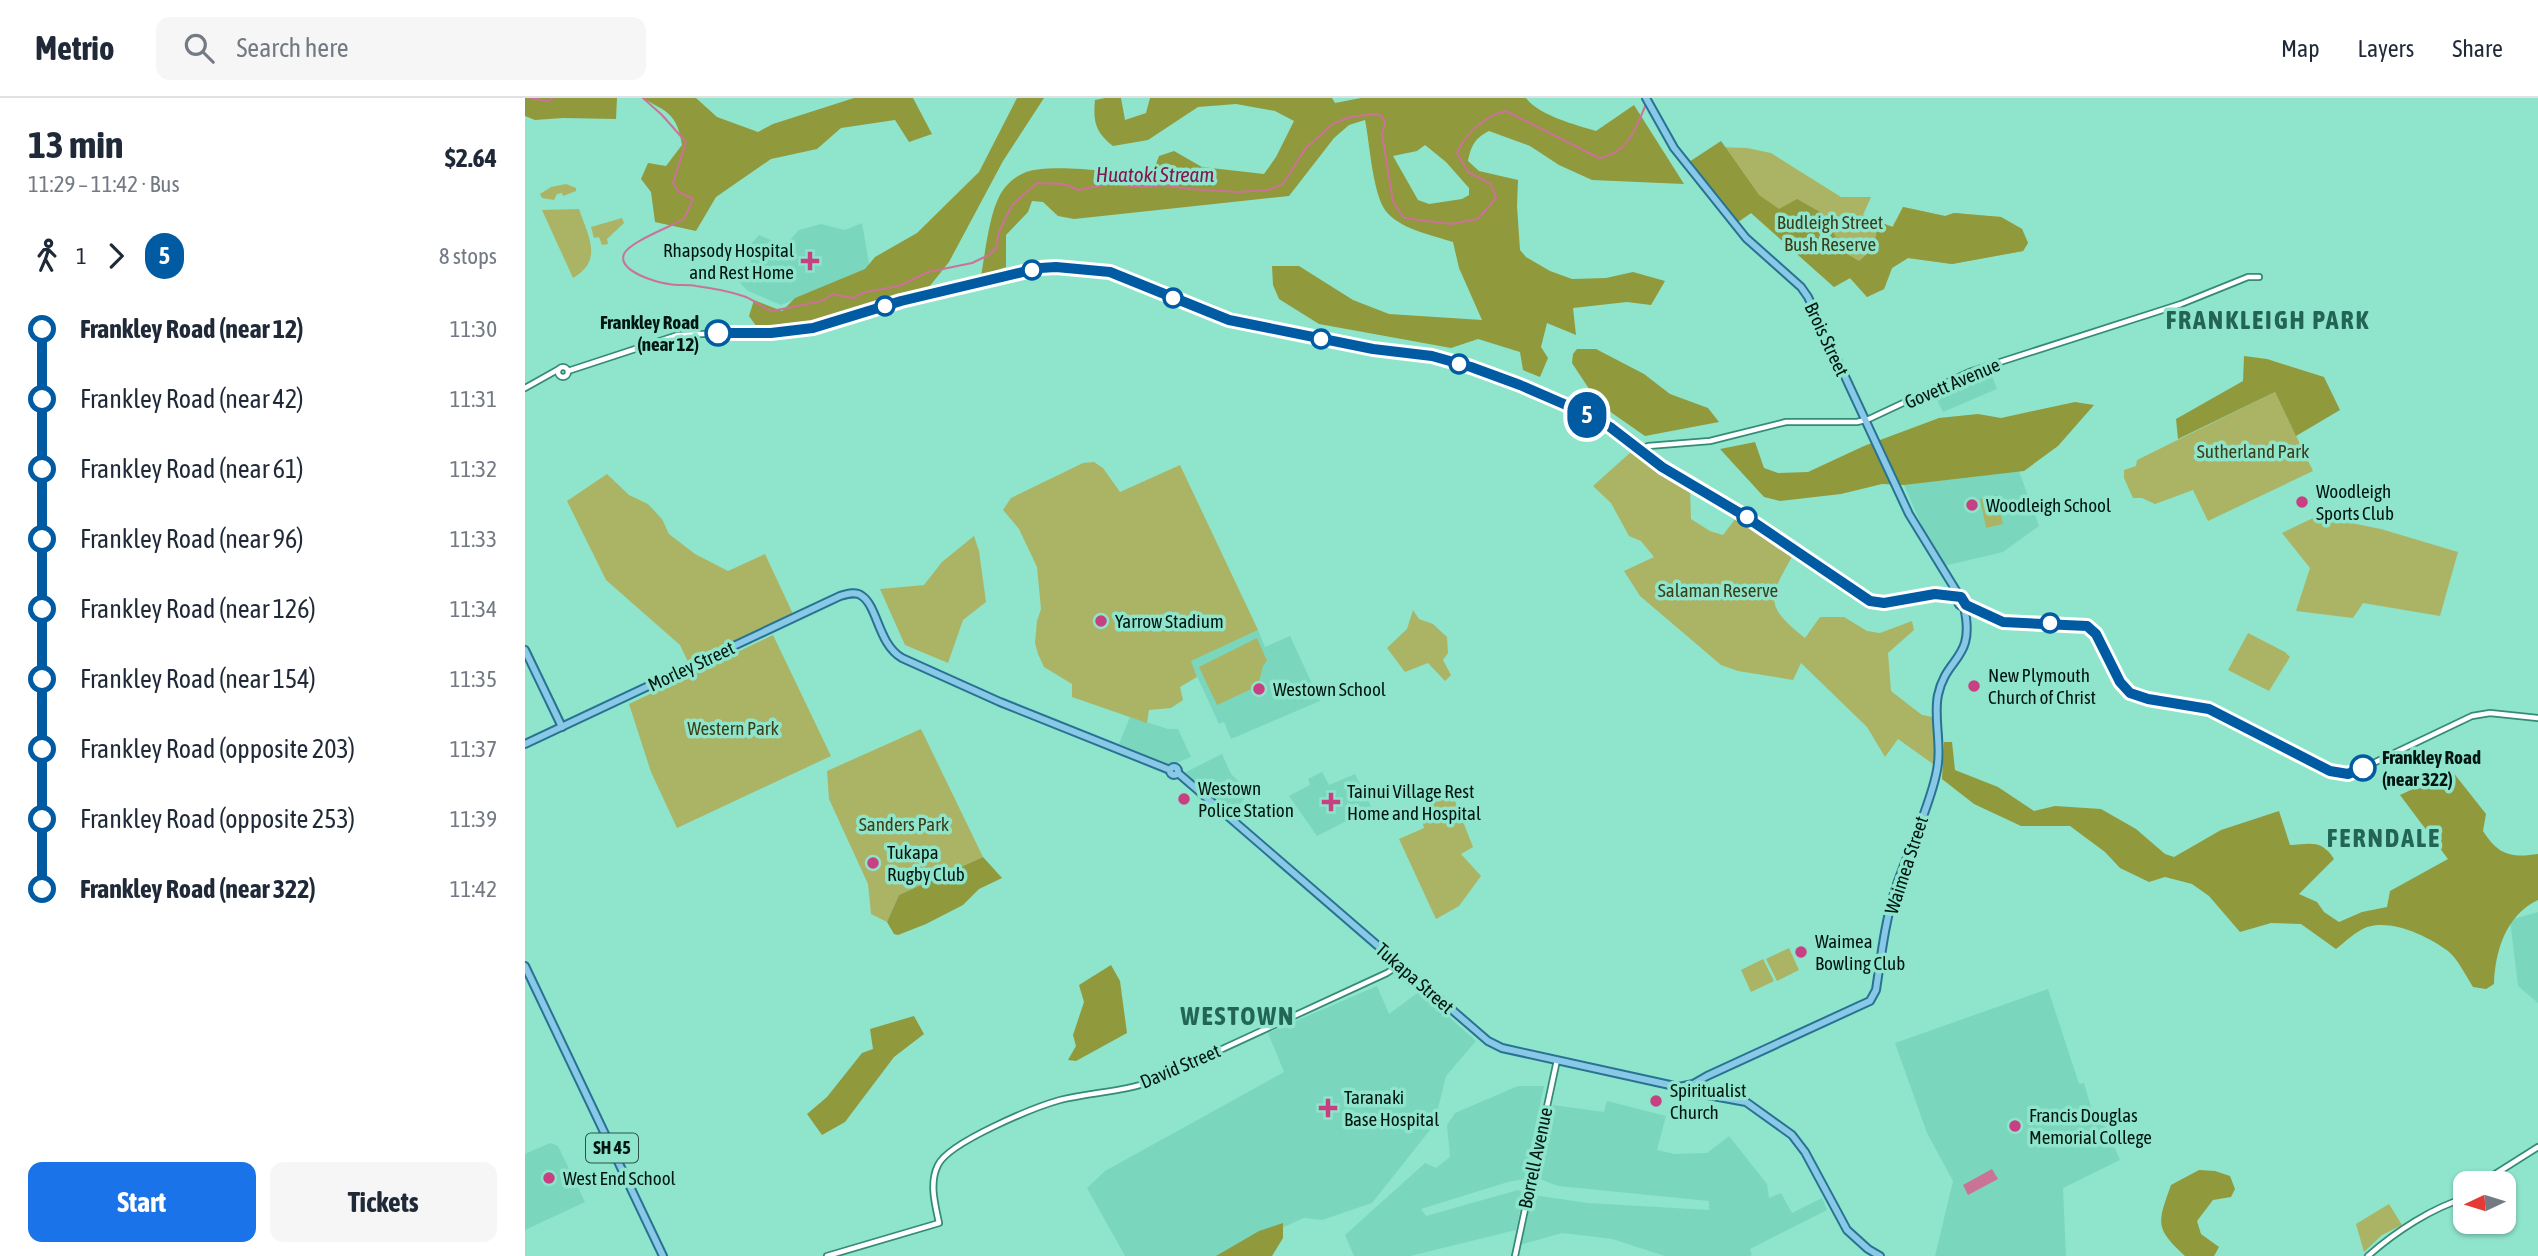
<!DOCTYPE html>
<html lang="en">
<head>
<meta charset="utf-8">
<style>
	body { margin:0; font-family:"Asap Condensed",sans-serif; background:#f6f6f7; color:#1f2937; height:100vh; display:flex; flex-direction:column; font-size:26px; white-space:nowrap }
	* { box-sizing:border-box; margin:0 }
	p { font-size:23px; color:#747a83 }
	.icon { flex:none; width:38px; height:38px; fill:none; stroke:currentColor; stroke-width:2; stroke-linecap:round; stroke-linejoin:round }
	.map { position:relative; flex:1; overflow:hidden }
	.details { display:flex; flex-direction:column; background:#fff; width:525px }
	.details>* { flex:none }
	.badge { padding:0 14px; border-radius:23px; font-size:24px; line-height:46px }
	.needle { width:46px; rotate:266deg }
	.tools { position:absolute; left:1928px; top:1073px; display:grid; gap:14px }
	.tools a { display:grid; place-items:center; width:63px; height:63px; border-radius:14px; background:#fff; box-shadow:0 2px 5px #0004; font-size:35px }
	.map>.badge { position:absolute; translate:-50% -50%; box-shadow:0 0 0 4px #fff }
	.legs { display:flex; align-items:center; gap:10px; height:77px; padding:0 28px; font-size:23px }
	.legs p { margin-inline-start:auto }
	.headline { display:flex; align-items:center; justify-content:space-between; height:119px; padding:0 28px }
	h1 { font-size:38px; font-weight:700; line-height:52px }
	.button { display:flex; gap:14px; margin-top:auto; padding:14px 28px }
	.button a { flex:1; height:80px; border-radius:14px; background:#1a73e8; color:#fff; font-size:28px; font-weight:700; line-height:80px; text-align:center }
	.button a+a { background:#f6f6f7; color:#1f2937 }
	ul { padding:0 28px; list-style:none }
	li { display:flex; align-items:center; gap:24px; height:70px; font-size:26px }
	li i { display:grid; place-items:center; width:10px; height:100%; margin:0 9px; background:currentColor }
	li i::after { content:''; width:18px; height:18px; margin:-9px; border:5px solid; border-radius:50%; background:#fff }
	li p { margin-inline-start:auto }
	li:first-child i { background:linear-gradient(#0000 50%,currentColor 0) }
	li:last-child i { background:linear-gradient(currentColor 50%,#0000 0) }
	header { display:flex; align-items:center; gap:42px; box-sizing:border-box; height:98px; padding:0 35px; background:#fff; border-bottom:2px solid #e0e1e3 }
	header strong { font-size:33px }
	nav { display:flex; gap:38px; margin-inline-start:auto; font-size:24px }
	.search { width:490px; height:63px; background:#f6f6f7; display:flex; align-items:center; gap:18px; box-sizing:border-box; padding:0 24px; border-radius:14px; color:#747a83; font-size:26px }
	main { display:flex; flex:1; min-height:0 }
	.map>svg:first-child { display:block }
	.built { fill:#7ad7be }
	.green { fill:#abb464 }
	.forest { fill:#90993c; fill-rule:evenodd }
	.water { fill:#ca7397 }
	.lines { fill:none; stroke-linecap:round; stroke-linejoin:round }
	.stream { stroke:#ca7397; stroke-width:2 }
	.minor-casing { stroke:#348b76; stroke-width:8 }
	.major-casing { stroke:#267392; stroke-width:10 }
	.minor { stroke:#fff; stroke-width:4.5 }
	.major { stroke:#89c8e7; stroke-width:6 }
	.line-1-casing { stroke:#fff; stroke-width:16 }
	.line-1 { stroke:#005ba3; stroke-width:10 }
	.poi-dot { fill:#c74182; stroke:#8fe4cc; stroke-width:2.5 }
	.stop-1-dot { fill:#fff; stroke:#005ba3; stroke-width:3.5 }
	.labels { text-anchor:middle; stroke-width:7; stroke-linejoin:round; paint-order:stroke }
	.shield { fill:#8fe4cc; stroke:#2b5449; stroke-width:2 }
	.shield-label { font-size:18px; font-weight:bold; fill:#001711 }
	.park-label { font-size:19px; fill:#3b3f18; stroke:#8fe4cc }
	.poi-label { font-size:19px; fill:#001711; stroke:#8fe4cc; text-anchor:start }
	.stop-label { font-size:19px; font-weight:bold; fill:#001711; stroke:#8fe4cc; text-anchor:end }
	.street-label { font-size:19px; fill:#001711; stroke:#8fe4cc }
	.water-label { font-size:21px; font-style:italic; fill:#81184f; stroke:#8fe4cc }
	.district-label { font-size:26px; font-weight:bold; letter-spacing:2px; fill:#236555; stroke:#8fe4cc }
</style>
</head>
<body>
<header>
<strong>Metrio</strong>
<div class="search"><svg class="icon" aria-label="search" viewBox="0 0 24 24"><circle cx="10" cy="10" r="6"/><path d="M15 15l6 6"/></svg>Search here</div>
<nav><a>Map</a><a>Layers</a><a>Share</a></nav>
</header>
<main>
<section class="details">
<div class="headline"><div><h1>13 min</h1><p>11:29 – 11:42 · Bus</p></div><b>$2.64</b></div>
<div class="legs"><svg class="icon" aria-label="walk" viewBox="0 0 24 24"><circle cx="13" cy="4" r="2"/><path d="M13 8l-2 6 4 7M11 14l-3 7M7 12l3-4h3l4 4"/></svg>1<svg class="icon" aria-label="forward" viewBox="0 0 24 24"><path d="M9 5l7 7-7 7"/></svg><b class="badge" style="background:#005ba3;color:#fff">5</b><p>8 stops</p></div>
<ul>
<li><i style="color:#005ba3"></i><b>Frankley Road (near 12)</b><p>11:30</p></li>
<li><i style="color:#005ba3"></i><span>Frankley Road (near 42)</span><p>11:31</p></li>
<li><i style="color:#005ba3"></i><span>Frankley Road (near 61)</span><p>11:32</p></li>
<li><i style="color:#005ba3"></i><span>Frankley Road (near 96)</span><p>11:33</p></li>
<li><i style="color:#005ba3"></i><span>Frankley Road (near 126)</span><p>11:34</p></li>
<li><i style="color:#005ba3"></i><span>Frankley Road (near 154)</span><p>11:35</p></li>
<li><i style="color:#005ba3"></i><span>Frankley Road (opposite 203)</span><p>11:37</p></li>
<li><i style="color:#005ba3"></i><span>Frankley Road (opposite 253)</span><p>11:39</p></li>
<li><i style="color:#005ba3"></i><b>Frankley Road (near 322)</b><p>11:42</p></li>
</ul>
<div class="button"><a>Start</a><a>Tickets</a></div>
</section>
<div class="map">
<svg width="2013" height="1158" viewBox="0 0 2013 1158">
	<rect width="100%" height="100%" fill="#8fe4cc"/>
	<!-- built -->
	<g class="built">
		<path d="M337 125 345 171 256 207 223 193 209 179 227 166 221 152 234 137 257 147 263 144 274 132 296 126 320 132Z"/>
		<path d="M1466 275 1472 291 1418 314 1410 298Z"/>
		<path d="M1494 373 1514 428 1478 454 1419 468 1400 435 1379 387Z"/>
		<path d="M733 532 740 549 765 538 795 603 706 641 699 624 694 626 665 563Z"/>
		<path d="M605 619 643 631H653L666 659 649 666H643L594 646Z"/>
		<path d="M697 656 706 676 725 694 706 717 661 679V674Z"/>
		<path d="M797 674 804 687 830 676 847 710 792 738 764 698 785 687 783 681Z"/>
		<path d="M2013 814V905L1993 888 1985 822Z"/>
		<path d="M852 888 864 916 895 893 951 943 921 978 909 1027 847 1105 797 1122 779 1120 725 1144 706 1158H600L562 1090 580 1073 759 974 743 935Z"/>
		<path d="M1523 891 1554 986 1559 985 1570 1022 1577 1021 1595 1062 1538 1090 1541 1158H1410L1428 1083 1402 1035 1370 945Z"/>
		<path d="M993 988H1019L999 1081 983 1084 896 1111 901 1118 993 1092 999 1094 991 1132 885 1158H829L820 1137 900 1065 911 1070 925 1059 922 1027 930 1015Z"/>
		<path d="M1082 1003 1141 1018 1132 1052 1150 1056 1182 1055 1204 1038 1242 1086 1244 1100 1256 1095 1267 1115 1297 1100 1302 1112 1225 1151 1227 1157 1224 1158H1140L1087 1141 1037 1135 995 1147 1008 1097 1063 1105 1184 1112V1103L1033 1088 1012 1080 1028 1007 1079 1014Z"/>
		<path d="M25 1045 33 1048 60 1104 0 1132V1056Z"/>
	</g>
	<!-- green -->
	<g class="green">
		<path d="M1191 49 1222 50 1246 55 1316 99H1346L1338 117 1367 129 1378 109 1420 118 1429 115 1476 119 1497 131 1503 145 1498 153 1427 166 1383 160 1367 170 1359 191 1342 199 1325 180 1309 189 1226 115 1213 124 1164 64Z"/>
		<path d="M41 86 51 90V93L38 98 37 95 32 96 29 102 17 100 15 96 26 89Z"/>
		<path d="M54 111C63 138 79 162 48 180L17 112Z"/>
		<path d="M97 120 99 125 82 141 83 146 77 147 74 139 69 140 66 129Z"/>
		<path d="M1750 294 1788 373 1683 423 1668 392 1630 406 1617 400H1608L1599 380V372L1611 368 1612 362Z"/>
		<path d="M1107 353 1165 391 1166 421 1185 433 1198 437 1211 420 1268 457C1244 500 1238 507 1280 540L1295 519H1319L1342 533 1355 535 1387 523 1389 532 1363 555 1366 593 1397 617 1408 619 1410 650 1408 666 1373 641 1360 659 1342 629 1276 565 1268 582 1213 573 1196 567 1115 498 1099 473 1129 459 1116 443 1104 438 1086 405 1068 388Z"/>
		<path d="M569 364 578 370 595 394 655 367 733 532 666 563 672 579 655 589 658 602 646 610 624 612 622 625 547 599V586L519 569 513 556 510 545 512 523 516 511 512 469 494 431 478 412 486 400 558 365Z"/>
		<path d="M82 376 104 397 123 406 137 421 144 436 170 456 203 473 240 456 268 516 165 568 155 547 81 482 42 403Z"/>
		<path d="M1472 397 1478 426 1461 430 1455 401Z"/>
		<path d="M1809 410 1821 424 1856 431 1933 454 1915 518 1838 505 1828 520 1771 513 1785 470 1757 435Z"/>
		<path d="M449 438 454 453 461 504 438 522 423 565 380 547 355 491 399 487 417 464Z"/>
		<path d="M888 512 894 521 908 526 922 539 923 555 918 562 926 577 920 583 903 565 880 574 862 550 882 531Z"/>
		<path d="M1723 535 1760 554 1765 559 1744 593 1703 572Z"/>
		<path d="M248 537 306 658 152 730 126 674 104 606Z"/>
		<path d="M732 540 742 563 738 568 733 588 692 607 674 569Z"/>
		<path d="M396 631 458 759 374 797 362 824 346 816 343 786 304 701 302 673Z"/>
		<path d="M926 693 948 749 936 756 956 778 934 808 911 821 874 741 899 730 894 711Z"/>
		<path d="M1264 850 1274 872 1252 883 1241 861Z"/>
		<path d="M1238 861 1249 883 1226 894 1216 872Z"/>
		<path d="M1864 1106 1877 1127 1857 1137 1839 1154 1831 1126Z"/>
	</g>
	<!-- forest -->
	<g class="forest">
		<path d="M0 0H92L91 21 38 20 10 22 0 18Z"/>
		<path d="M117 0H171L192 19 233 34 248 26 329 0H388L407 36 384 44 370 22 316 30 292 51 246 61 191 99 171 133 130 124 126 94 116 81 123 65 141 68 157 47C152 16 143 14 117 0Z"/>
		<path d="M492 0H519L478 63 424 164 404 189 276 233 234 232 224 218 229 202 257 213 270 200 340 171 350 159 392 135 454 74Z"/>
		<path d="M580 0H596L600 22 621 15 625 0H807L810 5 836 0H1001C1013 17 1051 27 1071 33L1109 7 1159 86 1067 82 1034 67 1005 48 964 33C950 40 946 48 943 63L954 73 993 82 992 108 995 152 1001 159 1025 173 1047 181 1081 180 1108 174 1140 183 1126 207 1102 204 1048 210 1051 237 1022 225 1016 249 1023 260 1015 279 998 272 995 254 953 241 926 250 794 226 754 201 748 187 747 168H774L828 202 864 216 957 222 934 170 928 144C907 137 874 131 860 112 847 92 845 46 840 22L824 27 809 40 764 98 549 121 533 118 518 104 507 103 503 114 481 137V169L456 178C460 156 464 118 474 99 480 87 489 79 501 74 524 65 593 74 619 78L628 74 634 58 649 53 677 69 739 76 751 59 769 23 750 13 711 6 673 9 623 42 588 48C570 34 568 23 570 2ZM900 47 921 64 944 90V97L937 101 904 106 893 102 868 58 892 53Z"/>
		<path d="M1196 43 1234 97 1254 111 1272 101 1295 114 1322 156 1334 163 1348 151 1354 124 1368 129 1378 109 1420 118 1429 115 1476 119 1497 131 1503 145 1498 153 1427 166 1383 160 1367 170 1359 191 1342 199 1325 180 1309 189 1226 115 1213 124 1164 64Z"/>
		<path d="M1052 251H1071L1119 276 1145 296 1183 310 1194 324 1120 338 1074 306 1047 265 1048 256Z"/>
		<path d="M1719 258 1742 261 1799 279 1815 312 1771 338 1750 294 1653 341 1651 321 1718 283Z"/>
		<path d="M1550 304 1569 307 1533 348 1499 373 1379 387 1357 386 1316 396 1255 403 1239 399 1195 351 1230 344 1239 370 1253 375 1283 374 1339 348 1414 320 1453 316 1476 320Z"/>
		<path d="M1419 644H1427L1430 672 1473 689 1509 713 1530 708 1576 711 1611 731 1640 756 1649 759 1696 732 1754 713 1765 747C1785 746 1797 741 1809 761L1774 796 1792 804 1799 814 1814 824 1837 814 1862 809 1865 793 1923 761 1875 697 1927 673 1961 716 1958 733C1973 757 1986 760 2013 756V802C1981 817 1970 853 1969 886L1961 891 1948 889C1941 878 1933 861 1923 853 1903 838 1867 821 1842 829 1830 834 1821 843 1811 851L1776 826 1746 825 1715 834 1684 798 1667 786 1640 779 1624 784 1595 770 1580 754 1545 728H1496L1449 706 1417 681Z"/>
		<path d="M458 759 477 780 454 791 438 807 401 826 373 837 369 836 362 824 374 797Z"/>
		<path d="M586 867 595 883 602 935 551 963 543 962 551 948 548 937 559 904 554 887Z"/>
		<path d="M389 918 399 936 369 959 320 1024 297 1037 282 1016 302 999 337 955 348 951 345 931Z"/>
		<path d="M1674 1072 1690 1073 1705 1078 1710 1091 1706 1099 1688 1102 1672 1123 1676 1136 1694 1149 1689 1158H1660C1630 1130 1632 1126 1646 1087Z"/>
		<path d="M758 1125V1140L747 1158H691L734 1133Z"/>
	</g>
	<!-- water -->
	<path class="water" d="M1467 1071 1473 1081 1443 1097 1438 1087Z"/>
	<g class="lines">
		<!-- stream -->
		<g class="stream">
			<path d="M5 0 23 3 28 0"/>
			<path d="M118 0 137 17 161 44 148 85 154 94 168 101 159 121C147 128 104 144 99 156 92 173 132 185 144 186 153 188 162 186 171 188 187 190 203 193 218 198 229 201 236 210 247 213L297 203 308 196 328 200 340 194 374 188 403 174 447 165 464 157 471 150 474 134 487 107 512 85 540 86 553 92 585 86 620 89 639 87 664 91 713 94 743 92 758 86 780 51 809 25 826 19 850 16 857 18 860 24 857 36 868 104 879 120 926 126 953 121 971 100 966 86 943 74 932 55C940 36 960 17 981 13L1074 60C1105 54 1110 31 1122 4"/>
		</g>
		<!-- minor casing -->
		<g class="minor-casing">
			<g id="minor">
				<circle cx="38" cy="274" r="5"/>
				<path d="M43 273 153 237 277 232 376 203 515 170 531 169 585 174 704 222 847 251 919 262 958 273 1038 305 1085 329 1137 369 1218 417 1344 503C1366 511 1402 491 1433 500"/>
				<path d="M0 290 34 271"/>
				<path d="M1113 353 1123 348 1185 343 1261 324H1332L1344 321 1444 274 1656 206 1723 179H1734"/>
				<path d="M1441 507 1478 524 1562 528 1571 536 1595 585 1605 595 1623 601 1684 610 1805 673C1818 676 1826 675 1838 670L1947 618 1965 615 2013 620"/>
				<path d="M1956 1085 2013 1049"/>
				<path d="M302 1158 414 1125C410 1106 404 1085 413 1067 424 1044 510 1009 535 1002 566 994 600 994 630 982L862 875 874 867"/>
				<path d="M990 1158 1032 962"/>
				<path d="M1843 1158C1870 1134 1908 1109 1941 1100"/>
			</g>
		</g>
		<!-- major casing -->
		<g class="major-casing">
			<g id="major">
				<path d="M1121 0 1149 50 1221 140 1276 189 1283 199 1384 416 1435 499"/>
				<circle cx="1437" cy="504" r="4"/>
				<path d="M0 552 37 629"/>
				<path d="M0 646 315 498C322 496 331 493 337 498 353 509 353 546 377 560L475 604 645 672"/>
				<circle cx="649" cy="673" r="4"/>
				<path d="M653 675 963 943 977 950 1154 989 1161 993 1221 1004 1267 1037 1280 1054 1322 1132 1343 1151 1355 1158"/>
				<path d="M0 868 138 1158"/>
				<path d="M1174 987 1192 995"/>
				<path d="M1154 989 1168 986 1182 978 1334 908 1345 903 1351 892C1356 859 1360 824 1370 792 1383 753 1402 716 1411 677 1418 648 1408 621 1413 597 1421 558 1451 562 1439 509"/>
			</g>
		</g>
		<!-- minor -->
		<use href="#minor" class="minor"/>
		<!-- major -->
		<use href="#major" class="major"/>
	</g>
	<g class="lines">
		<!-- line-1 casing -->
		<g class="line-1-casing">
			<path id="line-1" d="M193 235H246L288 230 376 203 515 170 531 169 585 174 704 222 848 251 907 258 946 269 995 287 1062 316 1085 329 1137 369 1218 417 1345 503 1359 505 1410 496 1436 499 1441 507 1478 524 1562 528 1571 536 1595 584 1605 595 1623 601 1684 611 1805 673 1823 676 1838 670"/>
		</g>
		<!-- line-1 -->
		<use href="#line-1" class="line-1"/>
	</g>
	<!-- markers -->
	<g class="poi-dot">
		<path d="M281.5 152.5h7v7h7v7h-7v7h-7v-7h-7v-7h7z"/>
		<circle cx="1777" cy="404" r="7"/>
		<circle cx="1447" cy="407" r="7"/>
		<circle cx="576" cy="523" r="7"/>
		<circle cx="1449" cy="588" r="7"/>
		<circle cx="734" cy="591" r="7"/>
		<circle cx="659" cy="701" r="7"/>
		<path d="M802.5 693.5h7v7h7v7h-7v7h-7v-7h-7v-7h7z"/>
		<circle cx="348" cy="765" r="7"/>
		<circle cx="1276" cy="854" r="7"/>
		<circle cx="1131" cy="1003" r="7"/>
		<path d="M799.5 999.5h7v7h7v7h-7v7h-7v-7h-7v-7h7z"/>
		<circle cx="1490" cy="1028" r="7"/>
		<circle cx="24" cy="1080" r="7"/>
	</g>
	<g class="stop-1-dot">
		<circle cx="507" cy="172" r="9"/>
		<circle cx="648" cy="200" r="9"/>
		<circle cx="360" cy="208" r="9"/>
		<circle cx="193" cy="235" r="12"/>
		<circle cx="796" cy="241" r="9"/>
		<circle cx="934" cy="266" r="9"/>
		<circle cx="1222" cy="419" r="9"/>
		<circle cx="1525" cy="525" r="9"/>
		<circle cx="1838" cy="670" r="12"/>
	</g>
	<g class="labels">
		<!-- shield labels -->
		<rect class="shield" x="61" y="1035.5" width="52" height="29" rx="5"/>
		<g class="shield-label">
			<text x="87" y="1056">SH 45</text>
		</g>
		<!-- park labels -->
		<g class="park-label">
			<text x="1305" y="131">Budleigh Street<tspan x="1305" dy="22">Bush Reserve</tspan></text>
			<text x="1728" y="360">Sutherland Park</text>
			<text x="1193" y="499">Salaman Reserve</text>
			<text x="208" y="637">Western Park</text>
			<text x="379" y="733">Sanders Park</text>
		</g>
		<!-- poi labels -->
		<g class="poi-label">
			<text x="269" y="159" text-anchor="end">Rhapsody Hospital<tspan x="269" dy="22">and Rest Home</tspan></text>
			<text x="1791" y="400">Woodleigh<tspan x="1791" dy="22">Sports Club</tspan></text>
			<text x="1461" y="414">Woodleigh School</text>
			<text x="590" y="530">Yarrow Stadium</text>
			<text x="1463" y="584">New Plymouth<tspan x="1463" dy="22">Church of Christ</tspan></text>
			<text x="748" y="598">Westown School</text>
			<text x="673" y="697">Westown<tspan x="673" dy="22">Police Station</tspan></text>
			<text x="822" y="700">Tainui Village Rest<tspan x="822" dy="22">Home and Hospital</tspan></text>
			<text x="362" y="761">Tukapa<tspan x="362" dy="22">Rugby Club</tspan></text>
			<text x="1290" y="850">Waimea<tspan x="1290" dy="22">Bowling Club</tspan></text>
			<text x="1145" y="999">Spiritualist<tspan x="1145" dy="22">Church</tspan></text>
			<text x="819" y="1006">Taranaki<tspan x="819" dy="22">Base Hospital</tspan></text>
			<text x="1504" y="1024">Francis Douglas<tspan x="1504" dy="22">Memorial College</tspan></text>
			<text x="38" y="1087">West End School</text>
		</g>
		<!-- stop labels -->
		<g class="stop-label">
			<text x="174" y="231">Frankley Road<tspan x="174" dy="22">(near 12)</tspan></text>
			<text x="1857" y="666" text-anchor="start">Frankley Road<tspan x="1857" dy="22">(near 322)</tspan></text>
		</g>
		<!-- street labels -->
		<g class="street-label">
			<text transform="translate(1302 241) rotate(65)" y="7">Brois Street</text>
			<text transform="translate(1427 285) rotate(-23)" y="7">Govett Avenue</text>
			<text transform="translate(166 568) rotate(-25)" y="7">Morley Street</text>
			<text transform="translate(1381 767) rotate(-72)" y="7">Waimea Street</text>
			<text transform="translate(890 880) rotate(41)" y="7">Tukapa Street</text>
			<text transform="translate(655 968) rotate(-23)" y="7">David Street</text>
			<text transform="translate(1010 1060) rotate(-78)" y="7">Borrell Avenue</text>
		</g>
		<!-- water labels -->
		<g class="water-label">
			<text x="630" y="84">Huatoki Stream</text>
		</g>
		<!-- district labels -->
		<g class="district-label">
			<text x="1743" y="231">FRANKLEIGH PARK</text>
			<text x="1859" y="749">FERNDALE</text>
			<text x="713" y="927">WESTOWN</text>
		</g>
	</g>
</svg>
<div class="tools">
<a><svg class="needle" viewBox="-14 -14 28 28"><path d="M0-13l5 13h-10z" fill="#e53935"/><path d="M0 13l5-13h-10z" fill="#747a83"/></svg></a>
</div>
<b class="badge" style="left:1062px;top:317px;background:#005ba3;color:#fff">5</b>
</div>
</main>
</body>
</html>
